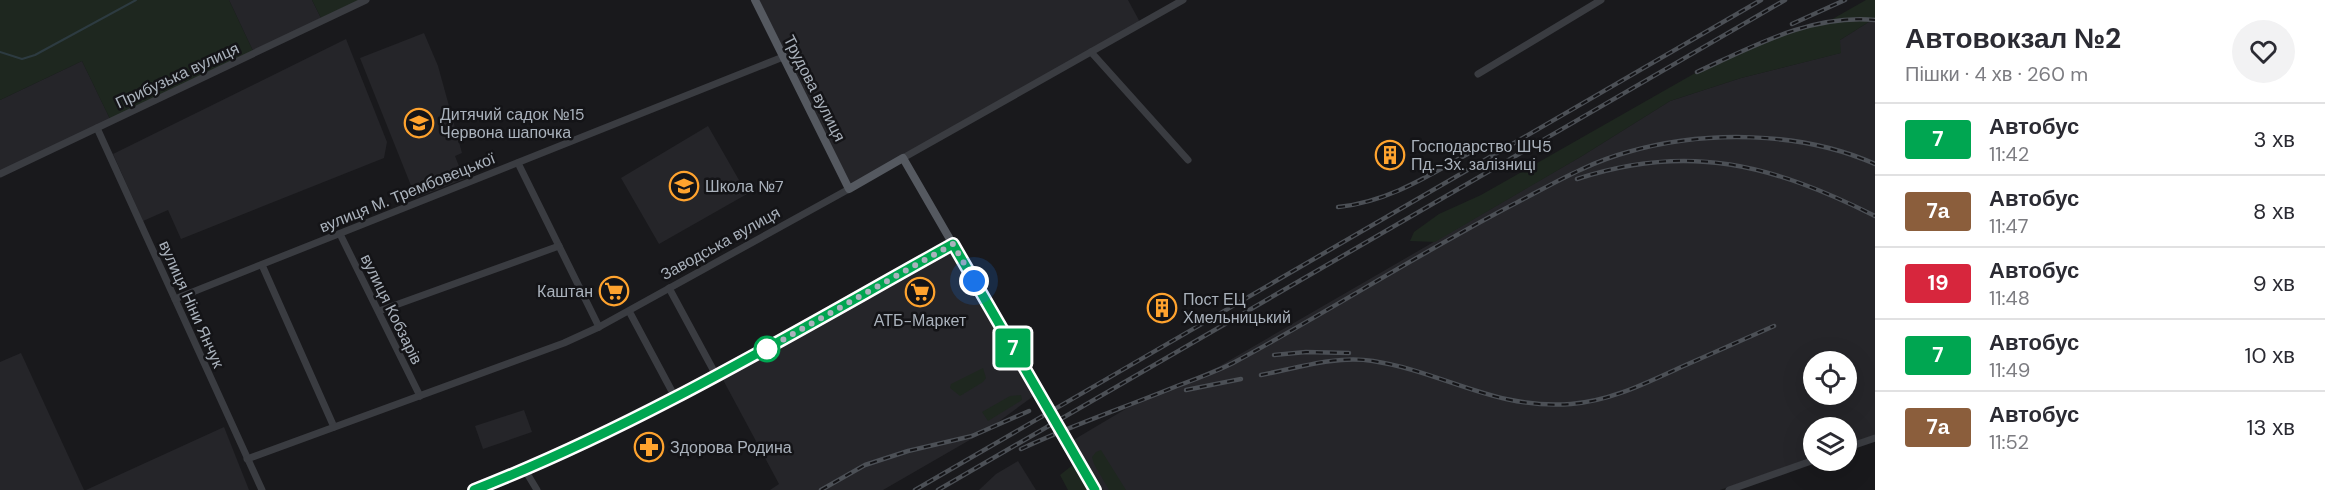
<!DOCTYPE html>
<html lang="uk">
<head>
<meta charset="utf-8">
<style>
	body { margin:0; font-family:"DM Sans",sans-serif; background:#f2f2f3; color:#2b2b33; height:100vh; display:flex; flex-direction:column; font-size:22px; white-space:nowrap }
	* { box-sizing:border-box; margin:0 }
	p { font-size:20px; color:#7c7c81 }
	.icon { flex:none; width:33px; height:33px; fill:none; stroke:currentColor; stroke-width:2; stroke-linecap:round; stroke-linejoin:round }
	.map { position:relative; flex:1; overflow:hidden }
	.drawer { display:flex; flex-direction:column; background:#fff; width:450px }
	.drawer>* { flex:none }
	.badge { padding:0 12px; border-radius:4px; font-size:21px; line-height:39px }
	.controls { position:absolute; left:1803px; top:351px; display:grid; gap:12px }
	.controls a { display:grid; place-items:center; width:54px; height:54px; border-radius:50%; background:#fff; box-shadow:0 6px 24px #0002; font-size:30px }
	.you { position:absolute; width:30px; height:30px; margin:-15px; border:4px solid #fff; border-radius:50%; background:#1a73e8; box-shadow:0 0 0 9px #1a73e833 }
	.map>.badge { position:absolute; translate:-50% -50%; box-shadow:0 0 0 3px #fff }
	.round { display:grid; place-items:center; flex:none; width:63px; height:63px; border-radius:32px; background:#f2f2f3 }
	.summary { display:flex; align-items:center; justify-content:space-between; height:102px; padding:0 30px }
	h1 { font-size:28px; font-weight:800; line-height:45px }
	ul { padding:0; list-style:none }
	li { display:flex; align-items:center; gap:18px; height:72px; padding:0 30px; border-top:2px solid #e1e1e2 }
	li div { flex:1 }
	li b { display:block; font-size:22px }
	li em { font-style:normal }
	li .badge { min-width:66px; font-weight:700; text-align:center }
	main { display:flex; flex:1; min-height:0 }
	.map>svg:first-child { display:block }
	.built { fill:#252529; fill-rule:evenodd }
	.green { fill:#1e271f }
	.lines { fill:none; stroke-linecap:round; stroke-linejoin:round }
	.stream { stroke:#2d3b41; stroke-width:2 }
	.minor { stroke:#3a3c41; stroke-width:7 }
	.major { stroke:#555960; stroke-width:8 }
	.rail-casing { stroke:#4c5056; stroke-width:4.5 }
	.rail { stroke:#141417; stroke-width:2; stroke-dasharray:7; stroke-linecap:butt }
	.line-casing { stroke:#fff; stroke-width:14 }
	.line { stroke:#00a651; stroke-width:9 }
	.walk { stroke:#aab2bc; stroke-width:6; stroke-dasharray:0 10.8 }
	.stop-dot { fill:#fff; stroke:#00a651; stroke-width:3 }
	.labels { text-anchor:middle; stroke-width:5; stroke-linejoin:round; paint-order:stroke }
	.street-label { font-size:16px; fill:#aab2bc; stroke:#141417 }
	.poi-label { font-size:16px; fill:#aab2bc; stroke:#141417; text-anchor:start }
</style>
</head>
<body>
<main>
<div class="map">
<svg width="1875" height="490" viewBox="0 0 1875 490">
	<rect width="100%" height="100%" fill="#19191c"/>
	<!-- built -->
	<g class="built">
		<path d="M229 0H312L321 18 253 51Z"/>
		<path d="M755 0H1128L1141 24 849 189Z"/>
		<path d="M1875 18V435L1847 445 1846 428H1814L1813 457 1720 490H1098L1070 442 1134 404 1218 367 1582 156 1670 101 1741 78 1840 53V40ZM1814 362H1846V394H1814Z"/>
		<path d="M424 33 438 66 462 153 455 156 464 179 416 198 360 58Z"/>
		<path d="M346 39 387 142 384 158 181 239 168 210 143 221 113 154Z"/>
		<path d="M82 61 110 119 0 171V100Z"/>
		<path d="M708 126 747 194 659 244 621 178Z"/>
		<path d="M952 248 1035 395 987 430 883 490H770L779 484 721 376Z"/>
		<path d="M21 353 84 490H0V362Z"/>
		<path d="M524 410 532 432 483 449 475 426Z"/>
		<path d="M224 427 249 490H86Z"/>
		<path d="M1018 461 1036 490H979L996 474Z"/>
	</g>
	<!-- green -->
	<g class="green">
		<path d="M0 0H229L253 51 110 119 82 61 0 100Z"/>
		<path d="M312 0H359L321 18Z"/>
		<path d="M1866 0H1875V18L1840 40 1841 53 1741 78 1670 101 1582 156 1435 242 1410 241 1414 232 1439 214 1481 195 1697 72 1799 28 1829 21Z"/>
		<path d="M983 368 986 378 983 382 960 396 950 388 951 384Z"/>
		<path d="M1021 395 1022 400 988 421 982 412 1010 396Z"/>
		<path d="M1101 450 1126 490H1109L1094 464 1092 457 1096 452Z"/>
		<path d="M1074 464 1075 466 1089 490H1068L1060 475Z"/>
	</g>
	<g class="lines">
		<!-- stream -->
		<path class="stream" d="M0 52 22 59 35 55 136 0"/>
		<!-- minor -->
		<g class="minor">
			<path d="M1091 52 1188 160"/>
			<path d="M1478 74 1601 0"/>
			<path d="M97 128 262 490"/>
			<path d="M903 158 1183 0"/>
			<path d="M518 163 599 327"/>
			<path d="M0 174 366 0"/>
			<path d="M340 234 420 396"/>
			<path d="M262 265 334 427"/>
			<path d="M669 288 716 375"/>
			<path d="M175 299 783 57"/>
			<path d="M379 311 559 246"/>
			<path d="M629 311 675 397"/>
			<path d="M1846 448 1875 438"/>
			<path d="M247 459 564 343 599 327 849 189"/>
			<path d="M525 470 537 490"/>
			<path d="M474 490C640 425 797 332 953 244"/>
			<path d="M1729 490 1814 460"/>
		</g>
		<!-- major -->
		<path class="major" d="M755 0 849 189 903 158 1095 490"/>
		<!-- rail casing -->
		<g class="rail-casing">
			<g id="rail">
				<path d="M1792 24 1845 0"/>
				<path d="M1697 72C1754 46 1811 14 1875 20"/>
				<path d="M1577 179C1689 142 1773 165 1875 216"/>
				<path d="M1338 207C1388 202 1428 176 1471 152"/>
				<path d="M1274 355 1306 352 1349 353"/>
				<path d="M1261 375C1297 368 1336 355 1373 361 1444 372 1495 410 1571 404 1610 401 1644 384 1679 368 1711 354 1742 340 1774 326"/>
				<path d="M1186 390 1241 379"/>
				<path d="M1021 449C1072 425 1126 407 1177 386 1196 379 1215 372 1233 363 1328 312 1418 254 1514 204 1551 185 1587 163 1628 152 1705 130 1801 131 1875 164"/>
				<path d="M821 490 865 465 908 451 972 436 1029 411"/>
				<path d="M915 490 1761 0"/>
				<path d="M938 490 1785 0"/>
			</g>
		</g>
		<!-- rail -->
		<use href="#rail" class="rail"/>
	</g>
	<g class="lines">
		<!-- line casing -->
		<g class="line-casing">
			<path id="line" d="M474 490C641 425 796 331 953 244L1095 490"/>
		</g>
		<!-- line -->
		<use href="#line" class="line"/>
		<!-- walk -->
		<path class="walk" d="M767 349 761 352 953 244 974 281"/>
	</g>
	<!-- icons -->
	<defs>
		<g id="school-ring" transform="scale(1.5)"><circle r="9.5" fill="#141417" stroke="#ffa32e" stroke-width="1.5"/><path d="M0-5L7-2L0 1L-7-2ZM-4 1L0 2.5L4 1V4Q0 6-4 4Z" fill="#ffa32e"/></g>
		<g id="building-ring" transform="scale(1.5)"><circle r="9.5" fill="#141417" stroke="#ffa32e" stroke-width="1.5"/><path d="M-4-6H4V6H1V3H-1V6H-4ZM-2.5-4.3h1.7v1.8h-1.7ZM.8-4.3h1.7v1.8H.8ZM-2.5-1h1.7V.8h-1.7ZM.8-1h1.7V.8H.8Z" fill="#ffa32e"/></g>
		<g id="supermarket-ring" transform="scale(1.5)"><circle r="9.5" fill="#141417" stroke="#ffa32e" stroke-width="1.5"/><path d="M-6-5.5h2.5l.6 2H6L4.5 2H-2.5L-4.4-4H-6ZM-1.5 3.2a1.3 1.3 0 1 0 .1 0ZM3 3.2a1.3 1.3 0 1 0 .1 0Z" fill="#ffa32e"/></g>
		<g id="pharmacy-ring" transform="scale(1.5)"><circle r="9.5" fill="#141417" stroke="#ffa32e" stroke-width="1.5"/><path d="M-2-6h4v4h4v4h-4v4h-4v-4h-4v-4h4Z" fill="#ffa32e"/></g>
	</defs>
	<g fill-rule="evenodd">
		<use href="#school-ring" x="419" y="123"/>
		<use href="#building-ring" x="1390" y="155"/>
		<use href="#school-ring" x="684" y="186"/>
		<use href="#supermarket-ring" x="614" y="291"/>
		<use href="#supermarket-ring" x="920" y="292"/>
		<use href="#building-ring" x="1162" y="308"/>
		<use href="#pharmacy-ring" x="649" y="447"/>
	</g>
	<!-- markers -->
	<circle class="stop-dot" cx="767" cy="349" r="12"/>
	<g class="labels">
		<!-- street labels -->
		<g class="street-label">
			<text transform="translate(177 75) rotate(-25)" y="6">Прибузька вулиця</text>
			<text transform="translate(815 88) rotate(63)" y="6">Трудова вулиця</text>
			<text transform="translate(407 192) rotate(-22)" y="6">вулиця М. Трембовецької</text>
			<text transform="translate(720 243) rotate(-29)" y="6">Заводська вулиця</text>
			<text transform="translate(192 304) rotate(66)" y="6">вулиця Ніни Янчук</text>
			<text transform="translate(392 309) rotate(64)" y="6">вулиця Кобзарів</text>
		</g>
		<!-- poi labels -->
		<g class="poi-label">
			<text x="440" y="120">Дитячий садок №15<tspan x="440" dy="18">Червона шапочка</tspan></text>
			<text x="1411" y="152">Господарство ШЧ5<tspan x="1411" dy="18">Пд.-Зх. залізниці</tspan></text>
			<text x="705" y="192">Школа №7</text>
			<text x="593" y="297" text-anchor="end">Каштан</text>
			<text x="1183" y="305">Пост ЕЦ<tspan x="1183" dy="18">Хмельницький</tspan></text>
			<text x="920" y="326" text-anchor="middle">АТБ-Маркет</text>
			<text x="670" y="453">Здорова Родина</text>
		</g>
	</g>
</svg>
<div class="controls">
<a><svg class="icon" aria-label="locate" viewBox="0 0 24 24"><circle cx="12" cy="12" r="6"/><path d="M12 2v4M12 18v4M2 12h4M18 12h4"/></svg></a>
<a><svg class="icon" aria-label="layers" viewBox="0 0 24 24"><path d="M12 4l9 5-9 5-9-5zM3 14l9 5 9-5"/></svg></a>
</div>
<div class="you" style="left:974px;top:281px"></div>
<b class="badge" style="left:1013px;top:348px;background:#00a651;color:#fff">7</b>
</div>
<section class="drawer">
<div class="summary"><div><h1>Автовокзал №2</h1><p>Пішки · 4 хв · 260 m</p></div><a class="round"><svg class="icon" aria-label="heart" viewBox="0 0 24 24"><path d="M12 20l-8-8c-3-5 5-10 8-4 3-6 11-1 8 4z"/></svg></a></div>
<ul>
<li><span class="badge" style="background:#00a651;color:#fff">7</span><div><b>Автобус</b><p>11:42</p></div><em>3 хв</em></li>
<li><span class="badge" style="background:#8b5e3c;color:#fff">7а</span><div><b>Автобус</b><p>11:47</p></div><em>8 хв</em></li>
<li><span class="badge" style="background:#d7263d;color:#fff">19</span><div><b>Автобус</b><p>11:48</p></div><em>9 хв</em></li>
<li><span class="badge" style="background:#00a651;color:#fff">7</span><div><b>Автобус</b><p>11:49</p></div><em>10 хв</em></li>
<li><span class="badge" style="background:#8b5e3c;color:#fff">7а</span><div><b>Автобус</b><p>11:52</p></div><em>13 хв</em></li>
</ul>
</section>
</main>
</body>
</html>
